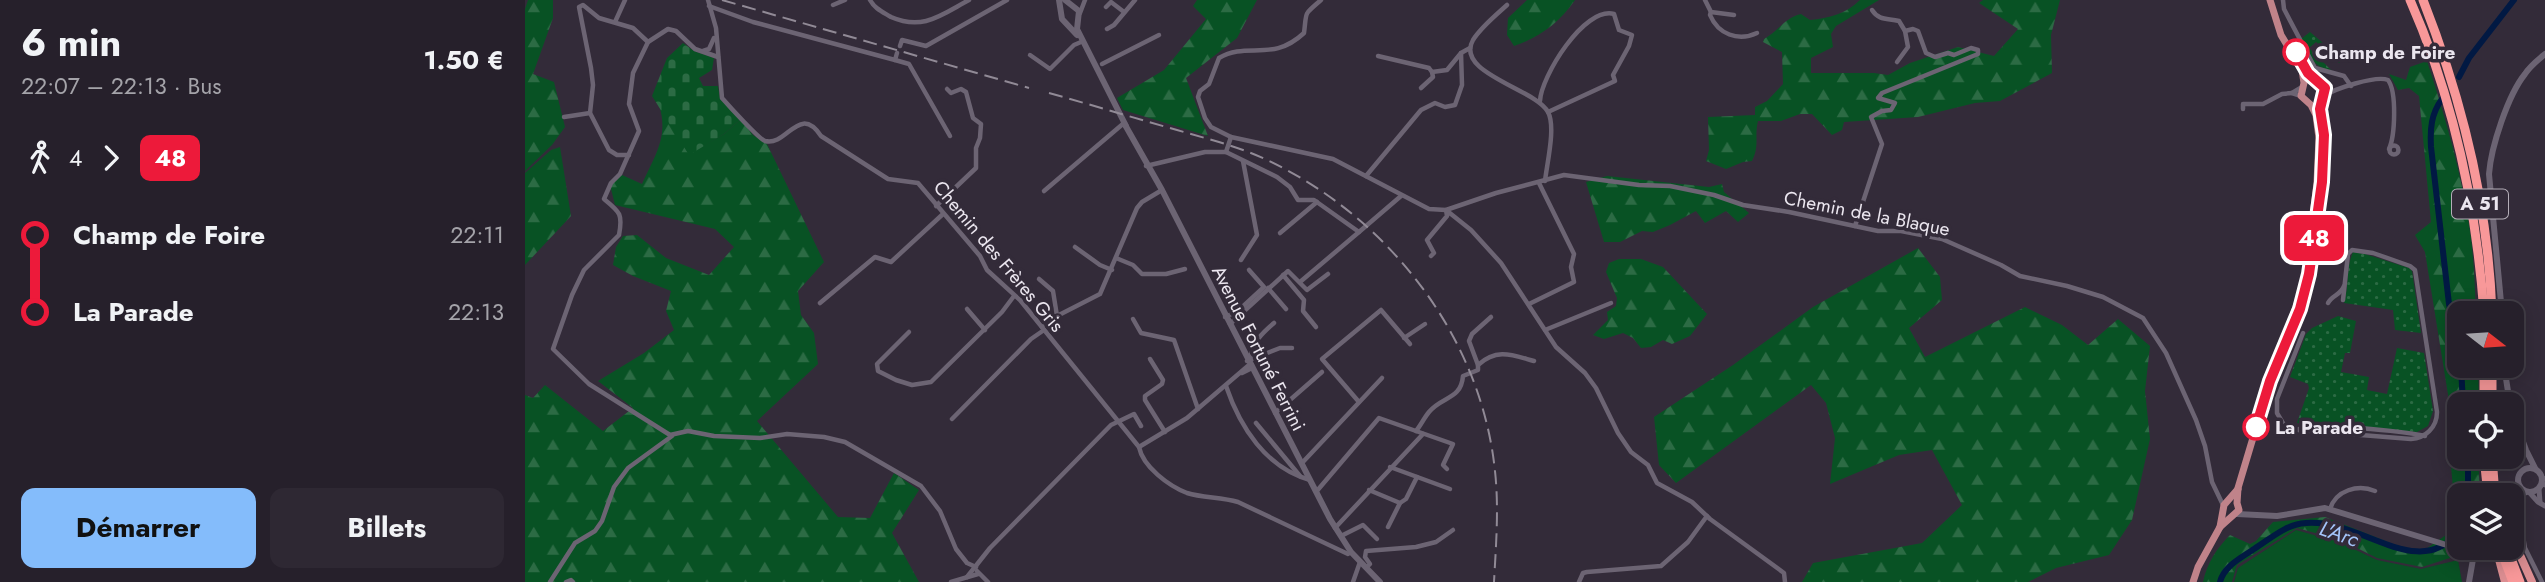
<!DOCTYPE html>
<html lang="fr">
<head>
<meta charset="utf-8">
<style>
	body { margin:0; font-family:Jost,sans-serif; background:#2e2833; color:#f1f3f6; height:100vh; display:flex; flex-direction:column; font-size:26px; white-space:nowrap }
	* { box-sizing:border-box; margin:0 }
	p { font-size:23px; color:#a4a3a9 }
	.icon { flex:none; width:38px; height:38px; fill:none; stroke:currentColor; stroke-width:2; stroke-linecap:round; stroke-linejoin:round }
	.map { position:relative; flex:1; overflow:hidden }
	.drawer { display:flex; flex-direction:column; background:#26202b; width:525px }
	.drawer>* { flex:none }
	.badge { padding:0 14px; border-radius:10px; font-size:24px; line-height:46px }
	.needle { width:46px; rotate:107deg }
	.controls { position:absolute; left:1922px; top:301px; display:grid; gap:14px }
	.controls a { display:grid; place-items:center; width:77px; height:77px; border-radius:14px; background:#26202b; box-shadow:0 4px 18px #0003,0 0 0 2px #423e47; font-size:35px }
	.map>.badge { position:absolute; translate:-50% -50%; box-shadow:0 0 0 4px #fff }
	.legs { display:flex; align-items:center; gap:10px; height:77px; padding:0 21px; font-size:23px }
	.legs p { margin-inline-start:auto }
	.head { display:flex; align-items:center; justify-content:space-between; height:119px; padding:0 21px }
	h1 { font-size:38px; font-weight:700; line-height:52px }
	.action { display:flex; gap:14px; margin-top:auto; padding:14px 21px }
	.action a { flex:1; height:80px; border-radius:14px; background:#84bcfb; color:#111; font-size:28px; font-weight:700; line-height:80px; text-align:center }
	.action a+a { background:#2e2833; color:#f1f3f6 }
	ul { padding:0 21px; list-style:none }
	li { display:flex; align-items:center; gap:24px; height:77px; font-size:26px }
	li i { display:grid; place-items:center; width:10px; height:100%; margin:0 9px; background:currentColor }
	li i::after { content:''; width:18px; height:18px; margin:-9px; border:5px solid; border-radius:50%; background:#26202b }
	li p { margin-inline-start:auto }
	li:first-child i { background:linear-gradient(#0000 50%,currentColor 0) }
	li:last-child i { background:linear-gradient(currentColor 50%,#0000 0) }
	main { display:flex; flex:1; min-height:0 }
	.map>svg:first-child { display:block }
	.grass { fill:url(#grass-dots) }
	.forest { fill:url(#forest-firs) }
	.cemetery { fill:url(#cemetery-stones) }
	.park { fill:#085224 }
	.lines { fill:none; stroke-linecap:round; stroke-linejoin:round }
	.river { stroke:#011943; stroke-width:6 }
	.minor { stroke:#6c6473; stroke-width:4.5 }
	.tertiary { stroke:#6c6473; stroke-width:5 }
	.secondary { stroke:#6c6473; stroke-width:6 }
	.primary { stroke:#c0838a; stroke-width:7 }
	.trunk { stroke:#dc8e92; stroke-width:8 }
	.motorway { stroke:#f89899; stroke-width:9 }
	.rail { stroke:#918a96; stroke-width:2; stroke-dasharray:14 7; stroke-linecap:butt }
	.line-1-casing { stroke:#fff; stroke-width:16 }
	.line-1 { stroke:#ed1a3a; stroke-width:10 }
	.stop-1-dot { fill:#fff; stroke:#ed1a3a; stroke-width:3.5 }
	.labels { text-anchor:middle; stroke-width:7; stroke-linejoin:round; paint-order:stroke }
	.shield { fill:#332b39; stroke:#b4aeb8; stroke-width:2 }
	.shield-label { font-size:18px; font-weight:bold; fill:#ebe6ef }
	.stop-label { font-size:19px; font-weight:bold; fill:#ebe6ef; stroke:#332b39; text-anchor:start }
	.street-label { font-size:19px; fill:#ebe6ef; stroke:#332b39 }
	.water-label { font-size:21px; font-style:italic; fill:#a4c5fa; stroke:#332b39 }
</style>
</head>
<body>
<main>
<section class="drawer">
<div class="head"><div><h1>6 min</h1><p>22:07 – 22:13 · Bus</p></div><b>1.50 €</b></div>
<div class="legs"><svg class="icon" aria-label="walk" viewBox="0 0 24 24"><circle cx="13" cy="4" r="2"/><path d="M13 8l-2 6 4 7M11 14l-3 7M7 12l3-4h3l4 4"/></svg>4<svg class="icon" aria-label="forward" viewBox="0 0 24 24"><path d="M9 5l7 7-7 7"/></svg><b class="badge" style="background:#ed1a3a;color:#fff">48</b></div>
<ul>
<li><i style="color:#ed1a3a"></i><b>Champ de Foire</b><p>22:11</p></li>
<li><i style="color:#ed1a3a"></i><b>La Parade</b><p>22:13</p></li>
</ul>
<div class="action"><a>Démarrer</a><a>Billets</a></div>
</section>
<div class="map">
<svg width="2020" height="582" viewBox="0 0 2020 582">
	<defs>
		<pattern id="grass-dots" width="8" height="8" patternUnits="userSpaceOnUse" patternTransform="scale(1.75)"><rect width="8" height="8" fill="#085224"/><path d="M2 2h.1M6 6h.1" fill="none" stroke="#2c6b44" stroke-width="1.8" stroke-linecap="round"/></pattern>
		<pattern id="forest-firs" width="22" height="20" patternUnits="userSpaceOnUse" patternTransform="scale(1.75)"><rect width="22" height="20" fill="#085224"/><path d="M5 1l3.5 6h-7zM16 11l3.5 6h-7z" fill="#2c6b44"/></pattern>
		<pattern id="cemetery-stones" width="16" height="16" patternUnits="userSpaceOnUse" patternTransform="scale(1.75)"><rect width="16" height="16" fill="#085224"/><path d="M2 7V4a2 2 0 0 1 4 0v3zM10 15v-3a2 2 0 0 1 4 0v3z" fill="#2c6b44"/></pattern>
	</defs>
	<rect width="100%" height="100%" fill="#332b39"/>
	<!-- grass -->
	<g class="grass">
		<path d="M1785 32 1811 54 1821 53V56L1814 63 1791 42 1784 48 1807 71C1786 65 1785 58 1776 39Z"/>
		<path d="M1828 252 1840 254 1884 268 1887 271 1896 333 1870 330 1868 310 1819 303C1824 287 1821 267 1828 252Z"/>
		<path d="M1813 316 1831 321 1825 353H1820L1816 372 1844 377 1842 390 1862 394 1872 348 1899 353 1908 411 1903 426 1892 432 1772 423 1784 388 1783 384 1765 377 1781 334 1787 328Z"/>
	</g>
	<!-- forest -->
	<g class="forest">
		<path d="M3 0H28V18L8 74 29 82 40 127 27 145 0 171V9Z"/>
		<path d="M672 0H732L712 38 661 78 683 136 598 110 592 98 639 70 681 19 668 6Z"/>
		<path d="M1002 0H1050C1034 23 1015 37 989 46L982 35 983 18Z"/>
		<path d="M1335 0H1354L1311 26 1306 34 1308 47 1286 58V73H1349L1363 75 1385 63 1433 47 1469 56 1493 29 1454 3 1458 0H1535L1526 35 1527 73 1475 101 1450 103 1393 117 1319 122 1317 130 1307 135 1287 114H1275L1256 121H1233C1229 137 1235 145 1227 161L1218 162 1201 169 1181 161 1184 150 1183 117 1230 115V107L1242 101 1258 84 1257 52 1238 42 1239 39C1254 31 1259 18 1276 14L1285 20C1304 18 1321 14 1335 0Z"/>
		<path d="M1902 61C1921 119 1938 178 1946 238 1949 263 1950 288 1951 313H1934V366H1953L1954 403 1934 404V457H1953L1955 493 1954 495H1934L1935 548 1931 556 1897 567 1852 558 1816 540 1772 528 1712 565 1707 582H1678C1682 563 1692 548 1705 535L1725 544 1731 541 1748 522 1800 517 1883 550 1898 551 1921 535 1931 521 1924 444H1931L1900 252 1890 235 1906 222 1894 96 1884 88 1873 90 1864 74 1881 80 1885 67Z"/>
		<path d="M134 105 164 154 199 134 216 119 228 135 242 144 299 262 273 291 276 315 289 333 293 364 232 421 313 517 345 518 369 473 394 490 367 533 394 582H0V395L8 398 20 385 78 431 108 408 73 381 119 353 149 330 141 311 146 291 108 276 88 265 91 247 98 236 112 235 141 258 184 275 209 247 190 229 90 205 85 185 97 175 117 184C130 155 144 137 134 105Z"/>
		<path d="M35 147 46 216 0 265V173L26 150Z"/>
		<path d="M1082 176 1184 187 1197 184 1199 192 1224 213 1213 222 1201 211 1180 223 1171 211 1145 225 1128 232 1117 231 1095 242H1079L1061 182Z"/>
		<path d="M1393 248 1415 277 1417 300 1384 328 1400 357 1500 307 1537 325 1563 345 1593 319 1625 346 1620 391 1625 439 1607 520 1584 555 1531 568 1503 582H1277L1288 563 1397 543 1437 505 1407 450 1374 455 1305 484 1310 438 1301 403 1286 385 1151 483 1134 465 1129 417 1208 365 1288 307Z"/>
		<path d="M1094 259H1116L1138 267 1182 314 1165 336 1147 344 1138 340 1126 347 1116 348 1108 338 1098 333 1079 339 1068 335 1083 320 1082 312 1091 306 1092 298 1081 272 1084 263Z"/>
	</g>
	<!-- cemetery -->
	<path class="cemetery" d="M158 43 169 51 189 58 187 70 174 78 178 86H193L195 99 216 119 199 134 164 155 127 96 142 58Z"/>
	<!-- park -->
	<path class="park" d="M1771 530 1814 542 1852 560 1896 569 1933 560 1937 582H1709L1713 568Z"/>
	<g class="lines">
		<!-- river -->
		<g class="river">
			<path d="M1934 77 1944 58 1989 0"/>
			<path d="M1917 99C1906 114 1905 129 1906 147L1924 304 1934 349"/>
			<path d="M1936 366 1938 404"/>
			<path d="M1943 457V495"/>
			<path d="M1695 582C1699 566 1716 558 1729 549 1745 539 1761 524 1781 523 1838 519 1891 582 1934 532"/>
		</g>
		<!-- minor -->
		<g class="minor">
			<path d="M183 0 191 28 197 98C204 106 234 139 240 141 262 147 274 103 296 136L363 179 393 183 455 256 462 270 495 300 614 447C618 467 644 486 662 493 678 498 696 497 713 502L823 554 826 552"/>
			<path d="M345 0C350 9 358 12 366 17 398 31 416 15 444 0"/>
			<path d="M796 0C778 16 782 10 779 33 747 63 723 41 694 58L684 84 675 91 673 97 680 118 686 127 706 137 808 159 904 209 921 210 971 193 1039 175 1114 185 1145 186 1189 195 1218 205 1264 212 1353 231H1376L1417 239 1476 265 1495 276 1542 286 1578 297 1618 318 1641 353 1671 420 1680 446 1687 482 1698 505"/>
			<path d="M1180 0 1186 12 1209 15"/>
			<path d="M1758 0 1759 9 1790 68 1819 76 1826 86"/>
			<path d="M308 5 320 0"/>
			<path d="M982 5C971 15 956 27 948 40 929 73 1011 89 1023 112 1031 127 1022 163 1020 181"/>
			<path d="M184 6 228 22 370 60 372 53"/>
			<path d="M581 7 586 2 599 12"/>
			<path d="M1347 10C1354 21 1363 18 1374 21L1380 31"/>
			<path d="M1186 12 1185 15C1193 34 1213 42 1232 33"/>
			<path d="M555 13 560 0"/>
			<path d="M90 22 100 0"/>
			<path d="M582 29 589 25 610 0"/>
			<path d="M375 46 377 40 401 46 482 0"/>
			<path d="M178 51 184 49 189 38"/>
			<path d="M505 55 525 69 549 45 556 42"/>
			<path d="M853 56 904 68 907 72 908 77 896 88"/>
			<path d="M193 57 170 49 151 31 143 29 123 42 108 73 104 104 114 131 95 174 86 183 79 199C95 212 98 214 94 235L59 270 47 295 28 349 64 384 145 435 163 431 189 436 235 438 262 434 299 437 320 442 396 486 415 511 431 549 442 563 451 567"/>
			<path d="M370 60 384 64 425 136"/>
			<path d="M577 64 634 35"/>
			<path d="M907 72 922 70 936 53 945 48"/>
			<path d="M1776 96 1767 93 1777 87"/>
			<path d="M1799 96C1809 89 1851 75 1863 80 1872 92 1870 136 1864 149"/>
			<path d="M1015 101C1016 77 1059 6 1089 14L1094 30 1107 35 1104 46 1088 75 1090 81 1023 112"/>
			<path d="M1718 109V104H1738L1757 94 1767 93"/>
			<path d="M39 117 65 113"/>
			<circle cx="1869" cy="150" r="4.5"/>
			<path d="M701 152 706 137"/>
			<path d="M104 155H92L84 150 65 113 68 85 66 68 54 7 58 5 74 18 108 28 123 42"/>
			<path d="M621 166 680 152H701L752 177 765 187 773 200H789L834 232 876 196"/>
			<path d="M841 176 896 110 910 103 920 107 930 105 937 85 936 53"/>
			<path d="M519 191 599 123"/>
			<path d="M411 206 451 168V148L455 138 456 124 448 118 441 92 436 89 426 93 422 89"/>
			<path d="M1330 226 1357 144 1346 117 1357 111 1366 110 1370 103 1353 98 1357 93 1453 54V50L1446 48 1429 55 1423 53 1410 57 1401 53 1393 31 1388 29 1380 31 1383 47 1372 62"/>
			<path d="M755 233 792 202"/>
			<path d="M550 247 575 265 587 270"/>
			<path d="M906 256 909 253 902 240 922 216 921 210 946 230 976 263 1031 347 1060 373 1071 388 1093 433 1106 452 1123 465 1132 483 1167 502 1185 519 1259 573 1260 582"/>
			<path d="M591 258 608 265 617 274H641L660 269"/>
			<path d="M716 260 732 235 718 161"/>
			<path d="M758 275 779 300 778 311 791 327"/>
			<path d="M514 279 528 291 532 316"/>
			<path d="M775 282 834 232"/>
			<path d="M743 288 761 309"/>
			<path d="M295 303 350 257 366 262 418 214"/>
			<path d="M1803 303C1807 295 1816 295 1819 286"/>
			<path d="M1004 304 1049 282 1046 267 1049 254 1014 183"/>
			<path d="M442 309 460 330"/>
			<path d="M700 317 713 311 739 287 724 270"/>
			<path d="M608 319 616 333 649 340 673 409"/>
			<path d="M705 324 763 271 782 290 803 274"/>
			<path d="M517 327 532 316 575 294 612 208 617 202 637 190"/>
			<path d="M1020 330 1086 303"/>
			<path d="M384 332 352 364 353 371 371 380 387 385 406 382 477 312 489 296"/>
			<path d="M1778 333 1752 399V413L1759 425 1773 430 1886 439C1900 438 1912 428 1912 412L1890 270 1885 266 1848 253 1827 250 1823 254 1818 300"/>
			<path d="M879 338 900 324"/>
			<path d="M625 359 638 380 637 384 620 396V400L640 432"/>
			<path d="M725 359C728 342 736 334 749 323"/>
			<path d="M722 361 755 348H767"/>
			<path d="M953 365 944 341 947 334 966 317"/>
			<path d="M701 386C715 427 741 468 785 480"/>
			<path d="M834 402 797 359 856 310 885 344"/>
			<path d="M750 413 797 372"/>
			<path d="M427 419 506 339 519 330"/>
			<path d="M731 423 775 476"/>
			<path d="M1774 429C1786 421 1882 432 1900 436"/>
			<path d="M891 431C896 425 899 418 904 412 917 396 936 400 938 376L953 370V365C972 348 987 355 1009 361"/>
			<path d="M614 447 662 418 724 365H727L725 369 717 373"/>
			<path d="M777 463 857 378"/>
			<path d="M865 467 925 489"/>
			<path d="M844 490 875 503"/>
			<path d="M791 492 854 418 928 444 918 465 922 469"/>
			<path d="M1805 509C1811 490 1833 484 1850 491"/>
			<path d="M863 527 875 503 881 499 892 477"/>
			<path d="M810 528 898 434"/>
			<path d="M816 536 838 525 852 539"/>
			<path d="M1998 536 2000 548 2017 582"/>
			<path d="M841 568 845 564 840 557 841 551 891 547 911 542 928 530"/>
			<path d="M452 571 463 582"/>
			<path d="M442 577 465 548 586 425 609 414 616 426"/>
			<path d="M25 582 50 543 70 531 77 521 89 487 103 468 147 436"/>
			<path d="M41 582 46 580 48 582"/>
			<path d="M426 582 453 574"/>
			<path d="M828 582 835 562"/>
			<path d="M1054 582 1058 573 1062 572 1136 566 1163 542 1182 516"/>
		</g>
		<!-- tertiary -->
		<g class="tertiary">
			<path d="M2017 478 2020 479"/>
			<path d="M2017 484 2020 485"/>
			<path d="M2014 489 2015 502"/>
			<path d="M2004 492 2013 502 2020 506"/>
		</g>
		<!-- secondary -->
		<g class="secondary">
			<path d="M534 0 537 19 552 35"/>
			<path d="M540 0 554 11 552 29 601 126"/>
			<path d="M599 123 637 190 805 519 826 552 855 582"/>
			<path d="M1977 313 1964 174C1966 147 1983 95 2000 74 2005 66 2013 60 2020 54"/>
			<path d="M1979 366 1985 404"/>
			<path d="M1986 409 2001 450 2010 468"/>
			<circle cx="2005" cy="480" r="12"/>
			<path d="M1986 504 1993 496 2001 492"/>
			<path d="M1712 514 1752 516 1800 508 1948 553"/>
			<path d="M1944 582 1950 548"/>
		</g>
		<!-- primary -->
		<g class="primary">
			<path d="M1779 67 1800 88 1795 109 1797 121"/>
			<path d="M1695 527 1714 510 1712 503 1713 488 1745 381 1777 290 1781 274 1792 183 1794 138 1791 115 1786 105 1776 96 1779 83 1777 70 1756 35 1745 0"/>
			<path d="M1668 582 1673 567 1695 527 1699 505 1713 489"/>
		</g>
		<!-- trunk -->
		<g class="trunk">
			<path d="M1986 535 2007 582"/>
			<path d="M1971 548 1980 582"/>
		</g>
		<!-- motorway -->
		<g class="motorway">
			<path d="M1885 0C1929 100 1951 204 1959 313"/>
			<path d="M1898 0C1937 99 1963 206 1967 313"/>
			<path d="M1959 404V366"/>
			<path d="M1967 404V366"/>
			<path d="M1959 457 1963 495"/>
			<path d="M1967 457 1970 495"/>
			<path d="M1975 548 1988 582"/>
			<path d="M1982 548 1995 582"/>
		</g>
		<!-- rail -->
		<g class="rail">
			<path d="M197 0 504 88"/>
			<path d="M524 93C567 105 609 118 652 130 682 139 713 146 742 160 863 217 956 336 970 471 974 508 971 545 969 582"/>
		</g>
	</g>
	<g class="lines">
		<!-- line-1 casing -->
		<g class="line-1-casing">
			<path id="line-1" d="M1731 427 1745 381 1775 309 1784 274 1797 182 1799 135 1795 109 1800 88 1783 73 1771 52"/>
		</g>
		<!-- line-1 -->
		<use href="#line-1" class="line-1"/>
	</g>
	<!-- markers -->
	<g class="stop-1-dot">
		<circle cx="1771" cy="52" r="12"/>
		<circle cx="1731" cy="427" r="12"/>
	</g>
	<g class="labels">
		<!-- shield labels -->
		<rect class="shield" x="1927" y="189.5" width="56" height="29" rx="5"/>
		<g class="shield-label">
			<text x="1955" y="210">A 51</text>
		</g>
		<!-- stop labels -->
		<g class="stop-label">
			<text x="1790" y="59">Champ de Foire</text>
			<text x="1750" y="434">La Parade</text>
		</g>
		<!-- street labels -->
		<g class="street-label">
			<text transform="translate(1342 213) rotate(11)" y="7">Chemin de la Blaque</text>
			<text transform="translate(474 256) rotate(50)" y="7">Chemin des Frères Gris</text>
			<text transform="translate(734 348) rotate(63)" y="7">Avenue Fortuné Ferrini</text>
		</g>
		<!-- water labels -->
		<g class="water-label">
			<text transform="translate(1814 534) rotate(19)" y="7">L'Arc</text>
		</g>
	</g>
</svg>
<div class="controls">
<a><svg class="needle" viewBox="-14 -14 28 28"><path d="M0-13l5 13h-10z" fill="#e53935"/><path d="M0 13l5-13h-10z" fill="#a4a3a9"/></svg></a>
<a><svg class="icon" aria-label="locate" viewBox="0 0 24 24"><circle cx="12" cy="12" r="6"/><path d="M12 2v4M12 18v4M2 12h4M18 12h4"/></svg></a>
<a><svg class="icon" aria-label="layers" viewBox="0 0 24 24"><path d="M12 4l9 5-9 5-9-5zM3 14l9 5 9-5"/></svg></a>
</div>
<b class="badge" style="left:1789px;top:238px;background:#ed1a3a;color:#fff">48</b>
</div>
</main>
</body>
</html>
